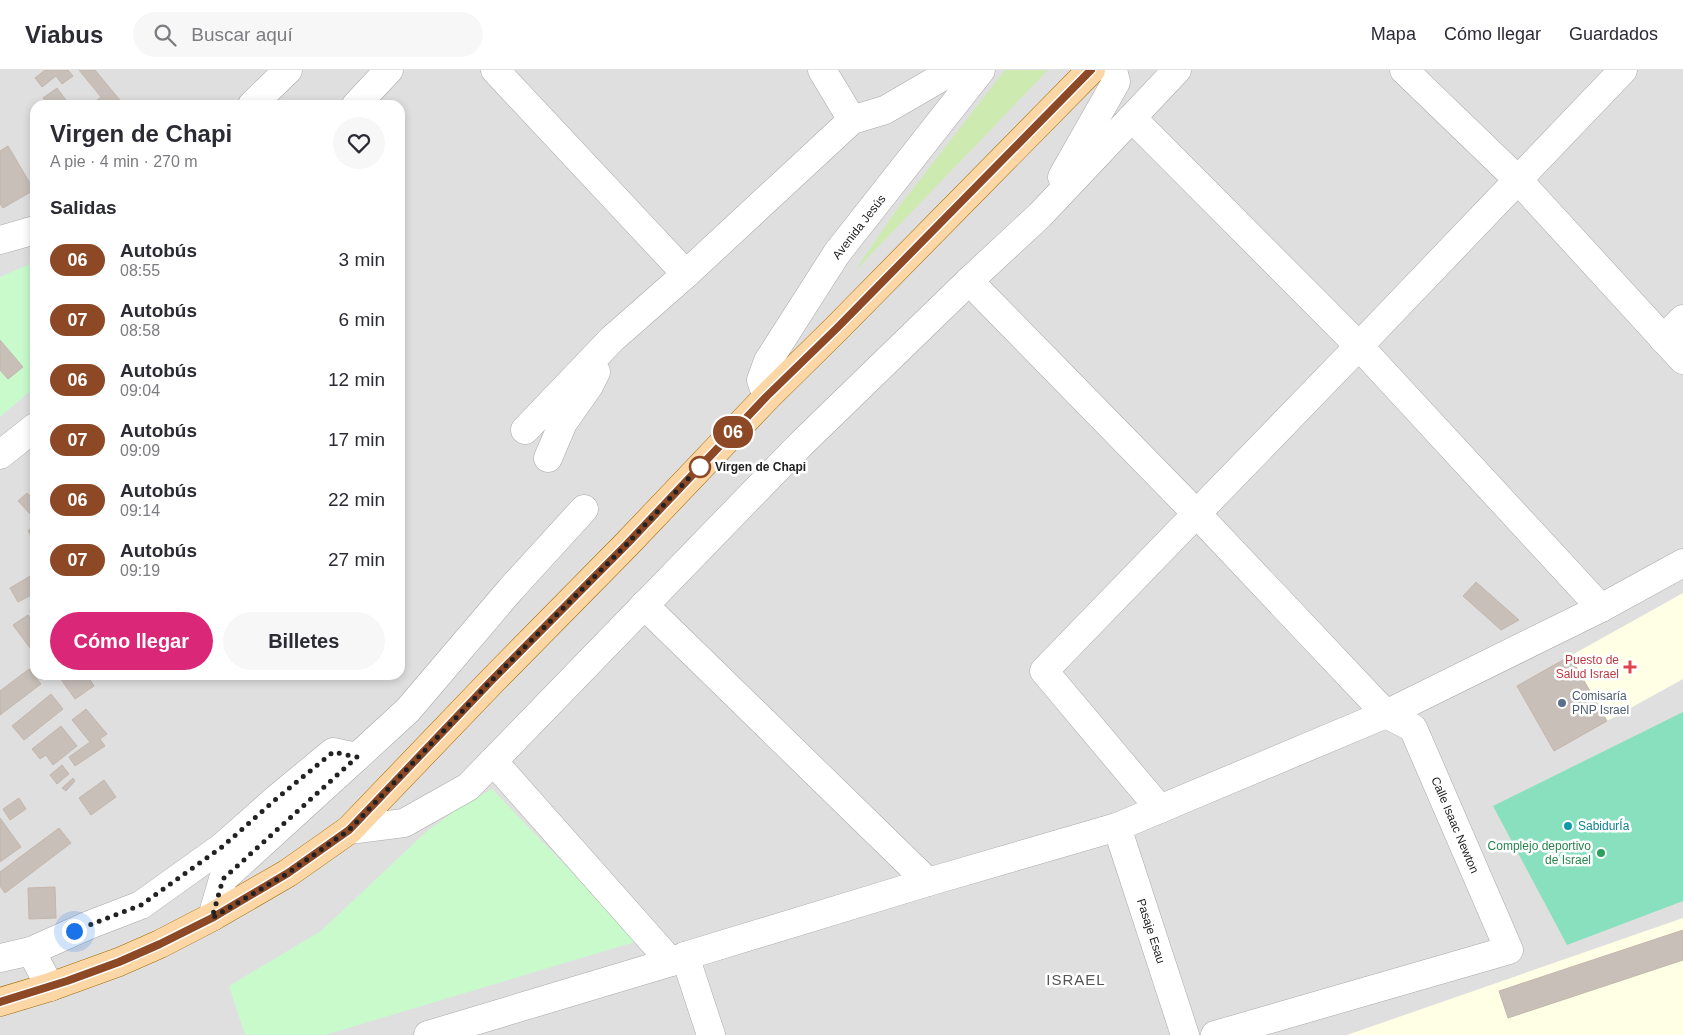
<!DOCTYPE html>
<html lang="es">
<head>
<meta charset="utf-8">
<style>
	body { margin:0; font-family:Arial,sans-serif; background:#f7f7f7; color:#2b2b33; height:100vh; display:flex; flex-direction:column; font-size:19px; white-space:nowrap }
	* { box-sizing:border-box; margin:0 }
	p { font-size:16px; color:#7c7c81 }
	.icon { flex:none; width:28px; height:28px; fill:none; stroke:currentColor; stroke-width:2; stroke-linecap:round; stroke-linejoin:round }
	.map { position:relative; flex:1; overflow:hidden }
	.side { position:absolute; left:30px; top:30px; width:375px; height:580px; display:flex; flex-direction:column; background:#fff; border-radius:15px; box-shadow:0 2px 8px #0003 }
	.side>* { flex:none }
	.badge { padding:0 10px; border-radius:16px; font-size:18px; line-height:32px }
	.you { position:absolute; width:25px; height:25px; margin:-12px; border:4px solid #fff; border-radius:50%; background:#1a73e8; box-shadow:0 0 0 8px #1a73e833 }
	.map>.badge { position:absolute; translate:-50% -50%; box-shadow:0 0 0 2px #fff }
	h2 { padding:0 20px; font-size:19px; line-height:45px }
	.round { display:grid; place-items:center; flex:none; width:52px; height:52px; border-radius:26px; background:#f7f7f7 }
	.headline { display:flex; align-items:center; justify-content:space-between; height:85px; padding:0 20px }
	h1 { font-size:24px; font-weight:800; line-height:38px }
	.primary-button { display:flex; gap:10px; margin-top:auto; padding:10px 20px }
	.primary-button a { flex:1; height:58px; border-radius:30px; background:#db2777; color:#fff; font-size:20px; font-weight:800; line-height:58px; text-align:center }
	.primary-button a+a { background:#f7f7f7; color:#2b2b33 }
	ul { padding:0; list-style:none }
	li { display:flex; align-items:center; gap:15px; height:60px; padding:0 20px }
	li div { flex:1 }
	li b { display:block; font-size:19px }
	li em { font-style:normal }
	li .badge { min-width:55px; font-weight:700; text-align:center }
	header { display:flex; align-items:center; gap:30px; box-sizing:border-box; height:70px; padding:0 25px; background:#fff; border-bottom:1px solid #e1e1e2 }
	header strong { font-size:24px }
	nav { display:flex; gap:28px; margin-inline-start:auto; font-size:18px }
	.search { width:350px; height:45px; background:#f7f7f7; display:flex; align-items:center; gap:12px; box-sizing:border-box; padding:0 18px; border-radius:28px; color:#7c7c81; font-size:19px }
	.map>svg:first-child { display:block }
	.residential { fill:#e0dfdf; fill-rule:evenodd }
	.education { fill:#ffffe5 }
	.grass { fill:#cdebb0 }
	.park { fill:#c8facc }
	.pitch { fill:#88e0be }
	.building { fill:#c7bfb8; stroke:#c4b6ab }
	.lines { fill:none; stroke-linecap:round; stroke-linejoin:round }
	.minor-casing { stroke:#a9a9a9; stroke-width:29 }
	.major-casing { stroke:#a06b00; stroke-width:29 }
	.minor { stroke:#fff; stroke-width:28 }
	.major { stroke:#fcd6a4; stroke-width:28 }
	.line-casing { stroke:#fff; stroke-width:11 }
	.line { stroke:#8d4925; stroke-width:8 }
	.walk { stroke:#222; stroke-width:5; stroke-dasharray:0 9 }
	.stop-dot { fill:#fff; stroke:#8d4925; stroke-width:2.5 }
	.health-dot { fill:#e0444e; stroke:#fff; stroke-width:2 }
	.service-dot { fill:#5c6f8a; stroke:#fff; stroke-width:2 }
	.culture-dot { fill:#0f9aa8; stroke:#fff; stroke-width:2 }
	.leisure-dot { fill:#2e9e5b; stroke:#fff; stroke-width:2 }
	.labels { text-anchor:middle; stroke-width:5; stroke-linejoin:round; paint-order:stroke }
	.street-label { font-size:12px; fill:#222; stroke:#fff }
	.stop-label { font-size:12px; font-weight:bold; fill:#222; stroke:#fff; text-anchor:start }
	.health-label { font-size:12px; fill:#be3a42; stroke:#fff; text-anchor:end }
	.service-label { font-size:12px; fill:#4e5e75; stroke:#fff; text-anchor:start }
	.culture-label { font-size:12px; fill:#0d838f; stroke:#fff; text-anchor:start }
	.leisure-label { font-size:12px; fill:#27864d; stroke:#fff; text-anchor:end }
	.quarter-label { font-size:15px; letter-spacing:1px; fill:#555; stroke:#fff }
</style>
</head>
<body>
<header>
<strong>Viabus</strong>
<div class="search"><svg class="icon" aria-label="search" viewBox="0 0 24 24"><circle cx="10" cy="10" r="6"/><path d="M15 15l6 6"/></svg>Buscar aquí</div>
<nav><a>Mapa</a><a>Cómo llegar</a><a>Guardados</a></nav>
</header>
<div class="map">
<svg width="1683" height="965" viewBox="0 0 1683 965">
	<rect width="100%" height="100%" fill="#f2efe9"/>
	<!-- residential -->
	<path class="residential" d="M0 0H1683V965H0ZM35 35H400V605H35Z"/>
	<!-- education -->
	<g class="education">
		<path d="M1683 523V609L1607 651 1570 586Z"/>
		<path d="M1683 848V965H1347Z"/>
	</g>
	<!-- grass -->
	<path class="grass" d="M1005 0H1048L854 202 895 142Z"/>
	<!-- park -->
	<g class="park">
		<path d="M35 192V317L0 347V207Z"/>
		<path d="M492 719 638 871 325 965H245L229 916 321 861 427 761 463 735Z"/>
	</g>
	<!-- pitch -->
	<path class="pitch" d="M1683 642V831L1567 875 1493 736Z"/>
	<!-- building -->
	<g class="building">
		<path d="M45 0H68L73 6 62 14 56 6 42 17 35 8Z"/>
		<path d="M79 0H95L124 35H94L93 33 101 27Z"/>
		<path d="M57 18 66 30 59 35H48L43 28Z"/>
		<path d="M8 76 34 120 3 138 0 134V81Z"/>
		<path d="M0 270 23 297 8 309 0 300Z"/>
		<path d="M27 423 35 431V445L33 447 18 431Z"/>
		<path d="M35 454V471L28 461Z"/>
		<path d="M32 505 35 510V523L18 532 10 518Z"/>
		<path d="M1476 512 1519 550 1501 560 1463 526Z"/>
		<path d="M28 545 35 555V581L33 582 13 555Z"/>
		<path d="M1570 586 1607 651 1554 681 1517 616Z"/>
		<path d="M29 599 41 614 0 645V621Z"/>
		<path d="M64 605H87L94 616 75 629 60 608Z"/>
		<path d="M51 624 63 639 24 670 12 656Z"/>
		<path d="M86 639 107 664 100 669 105 676 75 696 69 687 90 672 72 650Z"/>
		<path d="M61 656 77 676 53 695 46 685 40 689 32 679Z"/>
		<path d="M62 695 69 704 57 714 50 705Z"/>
		<path d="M73 708 75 711 66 721 62 718Z"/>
		<path d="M104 710 116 727 91 745 79 728Z"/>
		<path d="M19 728 26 739 10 750 3 739Z"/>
		<path d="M0 748 21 777 0 792Z"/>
		<path d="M59 758 71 773 5 823 0 816V802Z"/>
		<path d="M55 817 56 848 29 849 28 818Z"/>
		<path d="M1683 860V890L1508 948 1499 921Z"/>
	</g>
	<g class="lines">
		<!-- minor casing -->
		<g class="minor-casing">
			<g id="minor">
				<path d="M495 0 686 204"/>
				<path d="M822 0 852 50"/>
				<path d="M1404 0 1519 111 1683 290"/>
				<path d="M252 35 288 0"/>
				<path d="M356 35 389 0"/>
				<path d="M1132 48 1359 276 1601 538"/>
				<path d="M1062 107 1116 12 1113 0"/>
				<path d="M0 170 35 160"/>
				<path d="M969 211 1197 444 1386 644 1413 658 1509 880 1215 965"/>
				<path d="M1663 269 1683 249"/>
				<path d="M767 327 761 310 768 291 837 183 981 0"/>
				<path d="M525 360 612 269 686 204 852 50 885 40 954 0"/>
				<path d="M0 385 35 357"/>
				<path d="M548 388 563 353 589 316 596 302"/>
				<path d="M644 535 928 812"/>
				<path d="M493 691 671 892"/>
				<path d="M1160 739 1044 601 1359 276 1623 0"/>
				<path d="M1117 757 1185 965"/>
				<path d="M349 760 404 753 468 717 801 374 969 211 1040 145 1177 0"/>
				<path d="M212 847 223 809 357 687"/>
				<path d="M31 881 50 917"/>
				<path d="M685 886 711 965"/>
				<path d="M0 888 31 881 89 855 141 835 222 777 275 730 333 682 357 687 408 640 511 519 584 439"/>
				<path d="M428 965 671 892 685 886 928 812 1117 757 1386 644 1601 538 1683 493"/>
			</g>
		</g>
		<!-- major casing -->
		<g class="major-casing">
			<path id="major" d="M0 932 50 917 119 892 160 874 212 847 288 803 349 760 493 610 627 474 767 327 837 258 1091 0"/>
		</g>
		<!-- minor -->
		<use href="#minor" class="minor"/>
		<!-- major -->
		<use href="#major" class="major"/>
	</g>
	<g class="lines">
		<!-- line casing -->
		<g class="line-casing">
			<path id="line" d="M0 932 67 911 119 892 160 874 212 848 288 803 349 760 492 610 627 474 767 326 837 258 1091 0"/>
		</g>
		<!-- line -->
		<use href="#line" class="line"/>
		<!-- walk -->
		<path class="walk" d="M74 861 141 835 222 777 275 730 333 682 357 687 223 809 212 848 288 803 349 760 492 610 627 474 703 393 700 397"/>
	</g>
	<!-- markers -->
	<circle class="stop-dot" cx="700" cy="397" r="10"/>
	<path class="health-dot" d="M1627.5 589.5h5v5h5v5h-5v5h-5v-5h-5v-5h5z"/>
	<circle class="service-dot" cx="1562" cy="633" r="5"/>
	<circle class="culture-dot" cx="1568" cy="756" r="5"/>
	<circle class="leisure-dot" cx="1601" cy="783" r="5"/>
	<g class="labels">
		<!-- street labels -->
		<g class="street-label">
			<text transform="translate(859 157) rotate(-52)" y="4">Avenida Jesús</text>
			<text transform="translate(1455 755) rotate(67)" y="4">Calle Isaac Newton</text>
			<text transform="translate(1151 861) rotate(72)" y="4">Pasaje Esau</text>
		</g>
		<!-- stop labels -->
		<g class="stop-label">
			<text x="715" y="401">Virgen de Chapi</text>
		</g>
		<!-- health labels -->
		<g class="health-label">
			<text x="1619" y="594">Puesto de<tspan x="1619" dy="14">Salud Israel</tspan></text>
		</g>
		<!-- service labels -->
		<g class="service-label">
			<text x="1572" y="630">Comisaría<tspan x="1572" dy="14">PNP Israel</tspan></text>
		</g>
		<!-- culture labels -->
		<g class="culture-label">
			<text x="1578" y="760">SabidurÍa</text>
		</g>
		<!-- leisure labels -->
		<g class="leisure-label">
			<text x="1591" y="780">Complejo deportivo<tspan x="1591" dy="14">de Israel</tspan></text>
		</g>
		<!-- quarter labels -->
		<g class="quarter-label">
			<text x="1076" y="915">ISRAEL</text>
		</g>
	</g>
</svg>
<div class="you" style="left:74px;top:861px"></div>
<b class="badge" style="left:733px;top:362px;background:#8d4925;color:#fff">06</b>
<section class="side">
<div class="headline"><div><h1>Virgen de Chapi</h1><p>A pie · 4 min · 270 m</p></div><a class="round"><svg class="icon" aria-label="heart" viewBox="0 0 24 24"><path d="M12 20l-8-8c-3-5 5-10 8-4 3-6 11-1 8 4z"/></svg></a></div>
<h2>Salidas</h2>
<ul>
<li><span class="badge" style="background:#8d4925;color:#fff">06</span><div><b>Autobús</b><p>08:55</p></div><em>3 min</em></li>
<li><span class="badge" style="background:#8d4925;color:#fff">07</span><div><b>Autobús</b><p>08:58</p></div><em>6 min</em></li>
<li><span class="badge" style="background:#8d4925;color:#fff">06</span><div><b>Autobús</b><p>09:04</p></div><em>12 min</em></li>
<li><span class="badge" style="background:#8d4925;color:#fff">07</span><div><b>Autobús</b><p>09:09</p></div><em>17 min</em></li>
<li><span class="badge" style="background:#8d4925;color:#fff">06</span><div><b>Autobús</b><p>09:14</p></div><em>22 min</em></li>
<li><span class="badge" style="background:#8d4925;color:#fff">07</span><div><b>Autobús</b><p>09:19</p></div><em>27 min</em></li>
</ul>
<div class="primary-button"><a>Cómo llegar</a><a>Billetes</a></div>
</section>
</div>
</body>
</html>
